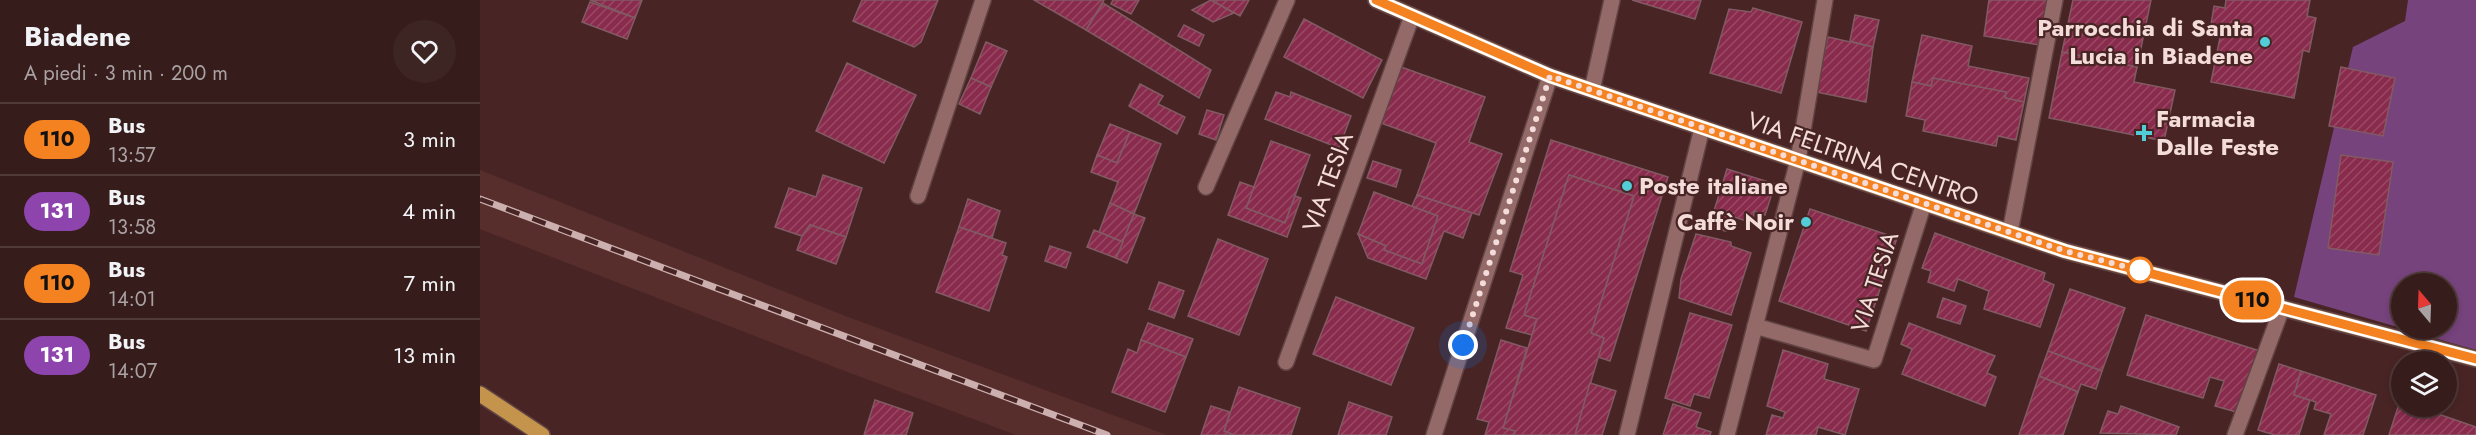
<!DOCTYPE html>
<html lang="it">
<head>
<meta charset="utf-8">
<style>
	body { margin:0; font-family:Jost,sans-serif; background:#3d2524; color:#f1f3f6; height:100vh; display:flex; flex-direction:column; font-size:22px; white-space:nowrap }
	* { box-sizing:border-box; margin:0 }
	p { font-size:20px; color:#aaa1a3 }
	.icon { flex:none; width:33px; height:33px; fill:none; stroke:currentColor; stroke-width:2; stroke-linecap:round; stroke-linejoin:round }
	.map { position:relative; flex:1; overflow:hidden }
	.sheet { display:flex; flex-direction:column; background:#361c1b; width:480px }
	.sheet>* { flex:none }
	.badge { padding:0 12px; border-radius:20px; font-size:21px; line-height:39px }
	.needle { width:39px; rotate:341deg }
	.controls { position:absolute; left:1911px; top:273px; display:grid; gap:12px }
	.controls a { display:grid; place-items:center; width:66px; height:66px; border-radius:50%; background:#361c1b; box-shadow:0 3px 9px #0003,0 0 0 2px #503a3a; font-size:30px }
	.you { position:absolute; width:30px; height:30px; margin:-15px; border:4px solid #fff; border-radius:50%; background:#1a73e8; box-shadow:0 0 0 9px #1a73e833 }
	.map>.badge { position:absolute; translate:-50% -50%; box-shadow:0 0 0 3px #fff }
	.round { display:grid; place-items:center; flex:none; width:63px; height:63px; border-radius:32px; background:#3d2524 }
	.headline { display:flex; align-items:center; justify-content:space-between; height:102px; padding:0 24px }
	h1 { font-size:28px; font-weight:700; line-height:45px }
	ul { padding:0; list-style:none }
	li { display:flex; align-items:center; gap:18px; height:72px; padding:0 24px; border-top:2px solid #503a3a }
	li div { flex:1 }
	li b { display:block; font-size:22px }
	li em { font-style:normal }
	li .badge { min-width:66px; font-weight:700; text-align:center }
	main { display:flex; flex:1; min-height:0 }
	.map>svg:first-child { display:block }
	.built { fill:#572e2c }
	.park { fill:#76437c }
	.building { fill:url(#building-hatch); stroke:#815a64; stroke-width:1.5 }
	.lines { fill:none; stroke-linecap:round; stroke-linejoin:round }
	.lane-casing { stroke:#614343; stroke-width:18 }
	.street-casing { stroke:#614343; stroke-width:18 }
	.secondary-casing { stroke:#614343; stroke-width:18 }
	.primary-casing { stroke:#614343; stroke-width:18 }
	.lane { stroke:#936a68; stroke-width:15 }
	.street { stroke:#936a68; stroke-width:15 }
	.secondary { stroke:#ab7f5a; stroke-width:15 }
	.primary { stroke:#c4934c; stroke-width:15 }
	.rail-casing { stroke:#cbb0af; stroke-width:7 }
	.rail { stroke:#482524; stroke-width:4.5; stroke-dasharray:14; stroke-linecap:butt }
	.line-casing { stroke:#fff; stroke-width:14 }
	.line { stroke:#f58220; stroke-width:9 }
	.walk { stroke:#f4dcdb; stroke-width:6; stroke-dasharray:0 10.8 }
	.poi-dot { fill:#52ccd6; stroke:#482524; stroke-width:2 }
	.stop-dot { fill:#fff; stroke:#f58220; stroke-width:3 }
	.labels { text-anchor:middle; stroke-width:4.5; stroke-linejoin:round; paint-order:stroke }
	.poi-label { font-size:24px; font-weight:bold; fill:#f4dcdb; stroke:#482524; text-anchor:end }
	.street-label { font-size:24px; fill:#f4dcdb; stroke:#482524 }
</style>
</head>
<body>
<main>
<section class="sheet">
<div class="headline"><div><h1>Biadene</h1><p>A piedi · 3 min · 200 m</p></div><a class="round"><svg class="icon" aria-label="heart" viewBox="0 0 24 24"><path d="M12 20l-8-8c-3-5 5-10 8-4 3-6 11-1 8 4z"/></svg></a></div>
<ul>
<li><span class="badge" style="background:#f58220;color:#111">110</span><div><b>Bus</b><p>13:57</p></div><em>3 min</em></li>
<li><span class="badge" style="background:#8e44ad;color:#fff">131</span><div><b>Bus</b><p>13:58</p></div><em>4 min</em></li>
<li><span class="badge" style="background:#f58220;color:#111">110</span><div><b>Bus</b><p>14:01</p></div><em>7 min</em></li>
<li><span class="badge" style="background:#8e44ad;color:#fff">131</span><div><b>Bus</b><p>14:07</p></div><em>13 min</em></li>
</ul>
</section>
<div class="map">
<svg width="1996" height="435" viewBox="0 0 1996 435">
	<defs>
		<pattern id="building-hatch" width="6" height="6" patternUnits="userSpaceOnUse" patternTransform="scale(1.5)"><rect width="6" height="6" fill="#892b4c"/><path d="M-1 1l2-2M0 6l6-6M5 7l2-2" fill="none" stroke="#9a4965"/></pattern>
	</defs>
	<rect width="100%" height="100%" fill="#482524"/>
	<!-- built -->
	<path class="built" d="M0 170 368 317 687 435H536L357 368 0 229Z"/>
	<!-- park -->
	<path class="park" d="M1928 0H1996V350L1923 329 1966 328V284H1922L1921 328 1814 297 1873 47 1925 21Z"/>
	<!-- building -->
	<g class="building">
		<path d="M110 0H162L155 18Z"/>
		<path d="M382 0H458L441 42 434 47 373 21Z"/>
		<path d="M554 0H624L606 30Z"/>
		<path d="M633 0H659L651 14 631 4Z"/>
		<path d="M731 0H769L760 16Z"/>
		<path d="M731 0 754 13 733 22 712 10Z"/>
		<path d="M1152 0H1221L1215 19Z"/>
		<path d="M1509 0H1567L1560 45 1504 36Z"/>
		<path d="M1593 0H1671L1657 67 1582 52Z"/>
		<path d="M1746 0H1830L1827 16 1836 18 1829 52 1823 50 1814 98 1731 82 1741 33 1730 31 1734 6 1745 8Z"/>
		<path d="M110 2 155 18 147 39 102 22Z"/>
		<path d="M623 3 731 70 719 98 606 30Z"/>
		<path d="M1273 8 1322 22 1301 93 1230 73 1249 9 1271 12Z"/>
		<path d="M1375 15 1399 20 1393 47 1370 41Z"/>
		<path d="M824 19 902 60 883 98 804 57Z"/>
		<path d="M704 25 724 35 719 46 698 36Z"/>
		<path d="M1442 35 1492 46 1488 66 1549 78 1544 102 1525 98 1526 92 1453 78 1451 86 1432 82Z"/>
		<path d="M1348 37 1393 47 1386 102 1336 92Z"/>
		<path d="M506 42 527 51 511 87 491 78Z"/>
		<path d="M1582 52 1657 67 1654 82 1695 90 1684 141 1569 118Z"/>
		<path d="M367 63 436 95 404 163 336 131Z"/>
		<path d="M921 67 1005 97 989 142 1022 154 999 215 937 195 956 143 901 123Z"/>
		<path d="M1861 67 1915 78 1903 136 1849 126Z"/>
		<path d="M491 78 511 87 500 114 479 104Z"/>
		<path d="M1453 78 1526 92 1525 98 1544 102 1536 140 1518 136 1516 146 1443 131 1445 120 1426 116 1432 82 1451 86Z"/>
		<path d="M660 84 683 96 678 104 705 117 697 134 649 106Z"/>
		<path d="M796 92 810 97 811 92 871 116 859 148 785 119Z"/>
		<path d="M727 110 744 115 736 140 719 134Z"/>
		<path d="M630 124 650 132 637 163 617 155Z"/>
		<path d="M650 132 681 144 654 214 630 203 638 182 611 172 617 155 637 163Z"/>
		<path d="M1071 140 1188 177 1130 361 1118 357 1124 338 1111 333 1154 196 1089 175 1044 315 1057 319 1052 335 1026 328 1043 275 1030 271Z"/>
		<path d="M791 141 830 155 805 223 766 208Z"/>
		<path d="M1861 155 1913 162 1899 255 1848 248Z"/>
		<path d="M893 161 921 170 916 187 887 178Z"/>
		<path d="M1247 169 1295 184 1285 215 1274 211 1273 223 1251 216 1246 231 1229 227Z"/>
		<path d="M343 175 382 188 366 237 330 225 322 236 295 227 309 188 336 197Z"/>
		<path d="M1089 175 1154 196 1111 333 1124 338 1095 435H1034L1035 431 1023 428 1057 319 1044 315Z"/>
		<path d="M760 182 774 187 766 208 805 223 815 196 821 198 807 237 748 215Z"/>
		<path d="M894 192 958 216 942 264 904 250 906 246 878 234Z"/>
		<path d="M937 195 992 213 983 238 964 231 946 279 888 258 878 234 906 246 904 250 942 264 958 216 932 206Z"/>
		<path d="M488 199 520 211 512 238 479 227Z"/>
		<path d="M630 203 654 214 643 242 619 232Z"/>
		<path d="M1330 209 1417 238 1386 331 1299 301Z"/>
		<path d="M654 214 665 218 647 263 636 258Z"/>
		<path d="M330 225 366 237 356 264 317 250 322 236Z"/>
		<path d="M479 227 526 243 522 255 527 257 509 311 456 292Z"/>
		<path d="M614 230 643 242 636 258 607 247Z"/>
		<path d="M1455 233 1565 273 1563 280 1574 285 1560 327 1504 309 1509 291 1478 279 1474 291 1448 282 1451 271 1442 268Z"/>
		<path d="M1216 234 1251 242V246L1271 253 1251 315 1199 298 1201 279Z"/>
		<path d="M738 239 788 259 759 335 708 316Z"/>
		<path d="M570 246 591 253 586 268 565 261Z"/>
		<path d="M679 282 704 291 694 318 669 309Z"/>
		<path d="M1590 289 1645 308 1622 371 1568 351Z"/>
		<path d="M856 297 934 328 911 385 833 354Z"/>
		<path d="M1463 298 1486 306 1480 324 1457 317Z"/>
		<path d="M1210 313 1252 325 1229 398 1214 394 1210 406 1185 398Z"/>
		<path d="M1666 315 1780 351 1760 413 1735 406 1744 381 1730 377 1723 398 1647 375Z"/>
		<path d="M668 323 713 339 706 357 661 340Z"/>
		<path d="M1429 323 1515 356 1507 373 1516 377 1505 406 1422 374 1432 349 1421 344Z"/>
		<path d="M661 340 706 357 685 412 632 392 648 349 657 353Z"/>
		<path d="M1021 340 1047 348 1023 428 1035 431 1034 435H1005L1009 422 997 419Z"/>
		<path d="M1303 350 1348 364 1344 379 1379 389 1365 435 1338 427 1336 435H1286L1292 415 1303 418 1305 412 1287 406Z"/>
		<path d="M1568 351 1622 371 1616 389 1601 384 1598 392 1559 376Z"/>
		<path d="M1799 364 1821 371 1814 395 1830 400 1819 435H1795L1778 430Z"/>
		<path d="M1821 371 1896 395 1883 435H1844L1851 414 1834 409 1836 402 1814 395Z"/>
		<path d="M1559 376 1598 392 1583 435H1539Z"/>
		<path d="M1110 383 1136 391 1122 435H1095Z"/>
		<path d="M759 387 820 408 811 435H754L744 431Z"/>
		<path d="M395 400 433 413 426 435H384Z"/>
		<path d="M1920 401 1922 406H1935L1996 427V435H1909Z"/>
		<path d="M869 402 912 417 906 435H858Z"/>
		<path d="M1193 404 1221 413 1216 427 1231 432 1230 435H1183Z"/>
		<path d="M731 406 750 412 744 431 754 435H721Z"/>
		<path d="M1641 406 1699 427 1696 435 1620 433 1628 411 1638 414Z"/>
	</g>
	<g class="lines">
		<!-- lane casing -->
		<g class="lane-casing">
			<path id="lane" d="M1530 232 1575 0"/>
		</g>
		<!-- street casing -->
		<g class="street-casing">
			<g id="street">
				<path d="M1112 90 1132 0"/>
				<path d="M726 187 807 0"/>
				<path d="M438 196 503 0"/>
				<path d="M1275 326 1394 360 1444 203"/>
				<path d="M806 362 932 16"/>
				<path d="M954 435 1070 76"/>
				<path d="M1147 435 1222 128"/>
				<path d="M1247 435 1318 160 1345 0"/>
				<path d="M1755 435 1802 308"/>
			</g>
		</g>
		<!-- secondary casing -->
		<g class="secondary-casing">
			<path id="secondary" d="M896 0 1070 76 1585 251 1996 359"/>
		</g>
		<!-- primary casing -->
		<g class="primary-casing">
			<path id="primary" d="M0 394 62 435"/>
		</g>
		<!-- lane -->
		<use href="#lane" class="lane"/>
		<!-- street -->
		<use href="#street" class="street"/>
		<!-- secondary -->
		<use href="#secondary" class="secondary"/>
		<!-- primary -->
		<use href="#primary" class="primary"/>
		<!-- rail casing -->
		<g class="rail-casing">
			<path id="rail" d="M0 199 627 435"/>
		</g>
		<!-- rail -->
		<use href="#rail" class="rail"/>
	</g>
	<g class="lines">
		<!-- line casing -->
		<g class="line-casing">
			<path id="line" d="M896 0 1070 76 1585 251 1996 359"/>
		</g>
		<!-- line -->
		<use href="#line" class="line"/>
		<!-- walk -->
		<path class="walk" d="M983 345 1070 76 1585 251 1667 272 1660 270"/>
	</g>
	<!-- markers -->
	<g class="poi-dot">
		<circle cx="1785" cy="42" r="6"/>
		<path d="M1661 124h6v6h6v6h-6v6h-6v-6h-6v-6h6z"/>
		<circle cx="1147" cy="186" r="6"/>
		<circle cx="1326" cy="222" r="6"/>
	</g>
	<circle class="stop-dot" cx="1660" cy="270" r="12"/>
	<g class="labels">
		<!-- poi labels -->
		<g class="poi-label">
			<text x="1773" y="36">Parrocchia di Santa<tspan x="1773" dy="28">Lucia in Biadene</tspan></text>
			<text x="1676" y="127" text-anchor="start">Farmacia<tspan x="1676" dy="28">Dalle Feste</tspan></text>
			<text x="1159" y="194" text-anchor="start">Poste italiane</text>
			<text x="1314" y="230">Caffè Noir</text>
		</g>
		<!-- street labels -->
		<g class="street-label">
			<text transform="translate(1383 159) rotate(19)" y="8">VIA FELTRINA CENTRO</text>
			<text transform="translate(848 182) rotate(-70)" y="8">VIA TESIA</text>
			<text transform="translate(1395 282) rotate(-72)" y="8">VIA TESIA</text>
		</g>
	</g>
</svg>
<div class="controls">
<a><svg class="needle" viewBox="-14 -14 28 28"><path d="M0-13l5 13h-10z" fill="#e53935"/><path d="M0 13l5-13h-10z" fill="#aaa1a3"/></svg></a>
<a><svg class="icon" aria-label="layers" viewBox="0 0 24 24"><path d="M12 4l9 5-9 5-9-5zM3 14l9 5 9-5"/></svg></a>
</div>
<div class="you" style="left:983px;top:345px"></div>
<b class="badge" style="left:1772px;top:300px;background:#f58220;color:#111">110</b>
</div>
</main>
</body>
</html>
